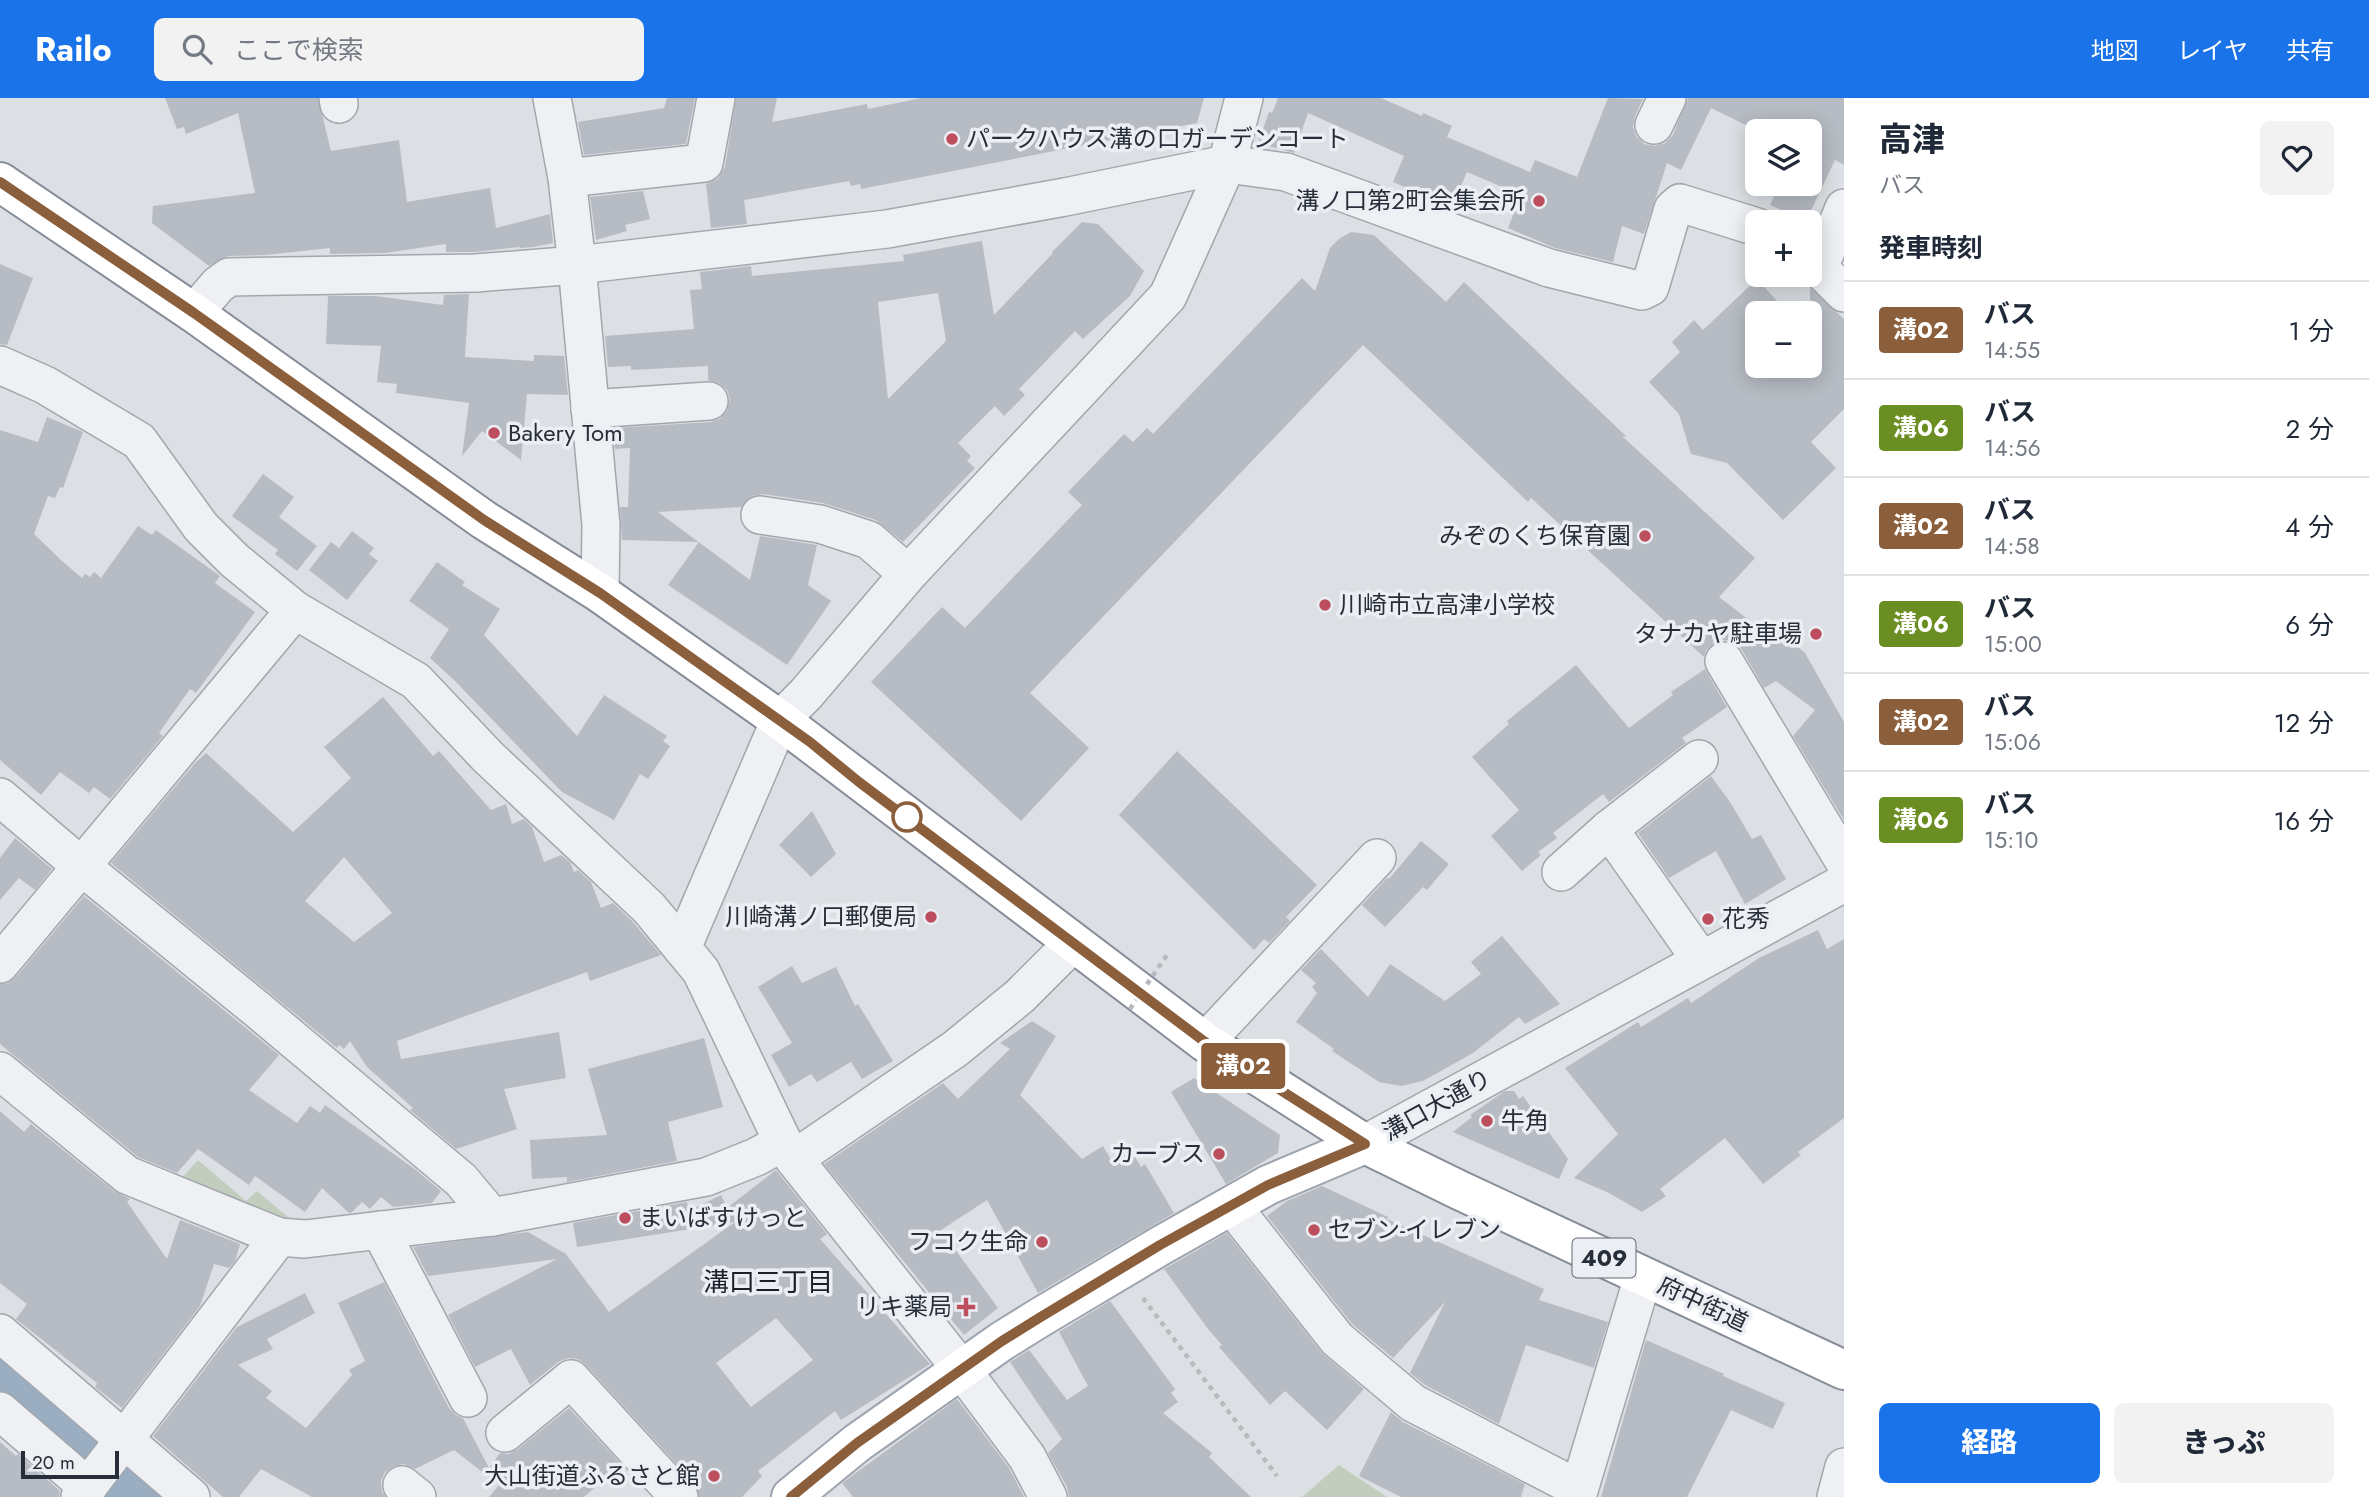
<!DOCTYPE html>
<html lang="ja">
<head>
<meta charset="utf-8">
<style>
	body { margin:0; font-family:Jost,"Noto Sans JP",sans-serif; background:#f2f2f3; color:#1f2937; height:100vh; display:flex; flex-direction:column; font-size:26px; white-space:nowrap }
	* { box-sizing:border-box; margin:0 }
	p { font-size:23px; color:#747a83 }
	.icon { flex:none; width:38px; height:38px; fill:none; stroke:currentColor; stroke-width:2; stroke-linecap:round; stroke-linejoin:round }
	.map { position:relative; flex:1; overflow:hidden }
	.side { display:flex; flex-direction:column; background:#fff; width:525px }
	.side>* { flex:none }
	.badge { padding:0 14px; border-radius:5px; font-size:24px; line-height:46px }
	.controls { position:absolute; left:1745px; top:21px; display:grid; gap:14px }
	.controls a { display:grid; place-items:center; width:77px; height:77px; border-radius:10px; background:#fff; box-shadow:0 4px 18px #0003; font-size:35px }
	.scale { position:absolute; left:21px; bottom:18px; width:98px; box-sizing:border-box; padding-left:7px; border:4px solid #282e39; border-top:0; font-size:19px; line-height:24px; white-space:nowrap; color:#282e39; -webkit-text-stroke:5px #ebeef3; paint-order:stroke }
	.map>.badge { position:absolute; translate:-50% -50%; box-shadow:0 0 0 4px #fff }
	h2 { padding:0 35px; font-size:26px; line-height:63px }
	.round { display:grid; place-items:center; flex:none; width:74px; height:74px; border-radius:10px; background:#f2f2f3 }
	.overview { display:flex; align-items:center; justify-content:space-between; height:119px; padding:0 35px }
	h1 { font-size:33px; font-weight:800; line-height:52px }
	.primary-button { display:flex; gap:14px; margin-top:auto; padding:14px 35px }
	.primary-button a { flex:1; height:80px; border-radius:10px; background:#1a73e8; color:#fff; font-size:28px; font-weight:800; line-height:80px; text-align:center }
	.primary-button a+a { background:#f2f2f3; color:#1f2937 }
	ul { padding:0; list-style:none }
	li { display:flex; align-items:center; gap:21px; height:98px; padding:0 35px; border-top:2px solid #e0e1e3 }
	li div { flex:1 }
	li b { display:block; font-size:26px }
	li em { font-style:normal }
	li .badge { min-width:77px; font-weight:700; text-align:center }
	header { display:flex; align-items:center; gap:42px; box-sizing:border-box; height:98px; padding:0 35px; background:#1a73e8; color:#fff }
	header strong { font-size:33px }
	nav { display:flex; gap:38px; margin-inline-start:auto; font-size:24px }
	.search { width:490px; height:63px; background:#f2f2f3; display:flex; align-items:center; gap:18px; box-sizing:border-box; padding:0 24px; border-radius:10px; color:#747a83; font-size:26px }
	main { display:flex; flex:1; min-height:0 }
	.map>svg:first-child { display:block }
	.green { fill:#c2cdbe }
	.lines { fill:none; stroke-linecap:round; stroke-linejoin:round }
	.river { stroke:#9badc1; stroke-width:58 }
	.building { fill:#b7bcc4; fill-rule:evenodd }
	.minor-casing { stroke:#a2a7ad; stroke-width:40 }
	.major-casing { stroke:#9da4af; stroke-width:42 }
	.highway-casing { stroke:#868d99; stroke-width:42 }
	.path { stroke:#b7babf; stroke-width:4.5; stroke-dasharray:5 5; stroke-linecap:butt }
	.minor { stroke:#eef0f3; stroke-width:37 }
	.major { stroke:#fff; stroke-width:38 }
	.highway { stroke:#fff; stroke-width:38 }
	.path-bridge { stroke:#b7babf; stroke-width:4.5; stroke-dasharray:5 5; stroke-linecap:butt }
	.line-casing { stroke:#fff; stroke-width:16 }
	.line { stroke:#8b5e3c; stroke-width:10 }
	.poi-dot { fill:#bd4e5e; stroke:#ebeef3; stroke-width:2.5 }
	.stop-dot { fill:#fff; stroke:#8b5e3c; stroke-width:3.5 }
	.labels { text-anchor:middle; stroke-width:7; stroke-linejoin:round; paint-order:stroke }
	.shield { fill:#ebeef3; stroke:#626871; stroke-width:2 }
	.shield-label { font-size:23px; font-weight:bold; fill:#282e39 }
	.poi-label { font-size:24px; fill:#282e39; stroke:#ebeef3; text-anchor:end }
	.street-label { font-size:24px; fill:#282e39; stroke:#ebeef3 }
	.neighbourhood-label { font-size:26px; fill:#1a1f2a; stroke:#ebeef3 }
</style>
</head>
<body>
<header>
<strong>Railo</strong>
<div class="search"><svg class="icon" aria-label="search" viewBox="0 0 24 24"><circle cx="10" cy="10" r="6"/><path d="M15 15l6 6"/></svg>ここで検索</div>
<nav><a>地図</a><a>レイヤ</a><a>共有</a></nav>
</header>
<main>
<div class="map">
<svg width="1844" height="1399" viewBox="0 0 1844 1399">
	<rect width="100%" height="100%" fill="#dce0e4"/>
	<!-- green -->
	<g class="green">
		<path d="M198 1062 246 1103 257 1093 294 1124 290 1128 181 1081Z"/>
		<path d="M1339 1367 1387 1399H1302Z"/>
	</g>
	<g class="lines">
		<!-- river -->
		<path class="river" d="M0 1272 149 1399"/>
	</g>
	<!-- building -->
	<g class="building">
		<path d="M165 0H318L331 53 399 42 407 104 490 90 496 130 550 116 553 145 533 149 520 150 519 149 475 154H446V146L385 155 330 156V150L265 157 229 158 209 168 152 125 153 108 255 95 238 15 186 36 184 29 177 31Z"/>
		<path d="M667 0H695L686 46 584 57 578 24 664 10Z"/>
		<path d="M736 0H777L772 24 867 6 868 11 921 0H1204L1197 25 861 91 860 86 851 88 849 83 744 102 747 126 711 130 706 86 718 81 725 69Z"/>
		<path d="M1275 0H1381L1422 18 1423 15 1452 28 1447 39 1530 74 1535 62 1577 79 1608 0 1643 1 1635 18 1633 29 1636 38 1644 46 1655 48 1665 45 1673 37 1688 0H1844V67L1835 62 1806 123 1770 107 1780 86H1810V33H1758L1711 10 1681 72 1667 65 1644 136 1622 128 1613 164 1555 150 1508 130 1521 97 1467 74 1452 110 1393 84 1404 58 1308 15 1294 55 1258 45 1269 14 1272 15 1278 1Z"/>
		<path d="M643 93 650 121 625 127 627 133 596 142 590 99Z"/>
		<path d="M1082 124 1098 126 1144 173 1130 198 1083 241 1075 233 1019 291 1025 297 1004 318 995 308 958 345 971 358 967 363 975 370 903 444 876 422 823 405 763 396 752 398 741 409 658 414 750 482 760 438 817 447 808 487 831 503 787 567 668 487 699 444 622 442 620 409H628L630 350 615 351 613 330 711 324 720 321 727 313 730 301 727 292 719 285 708 282V268L631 272V268L608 269 605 238 694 231 690 192 702 191 700 174 751 168 752 178 904 163 903 157 982 143 994 217 1053 155 1052 154ZM938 195 946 243 888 301 878 204Z"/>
		<path d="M1351 134 1374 137 1446 204 1464 184 1627 339 1622 338 1755 460 1719 499 1766 535 1773 529 1805 555 1844 624V722L1793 638 1815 612 1776 583 1764 590 1742 552 1734 544 1723 542 1714 545 1706 552 1704 559 1531 400 1528 404 1363 247 1030 595 1089 650 1021 723 871 584 942 509 965 530 1082 407 1068 394 1124 336 1133 344 1147 330 1153 336 1302 180 1315 193 1330 150 1339 141Z"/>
		<path d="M0 166 33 180 7 247 0 246Z"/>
		<path d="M1757 181 1788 215H1757V268H1810V190L1844 221V311L1811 344 1836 370 1783 422 1727 365 1691 356 1679 316 1649 284 1680 254 1672 244 1694 222 1703 232Z"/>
		<path d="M469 196 465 259 534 263V257L564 258 568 297 527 296 521 362 482 333 462 358 469 305 396 295 397 286 377 284 381 248 326 246 328 198H375L443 207 444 197Z"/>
		<path d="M47 319 83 334 63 390 60 389 55 400 48 398 34 436 62 463 82 480 85 476 90 479 94 474 101 480 138 428 152 437 156 432 220 478 215 485 255 514 196 595 190 591 159 635 163 638 110 701 94 689 89 695 60 674 41 697 0 662V332L38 344Z"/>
		<path d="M263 376 294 399 279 419 317 448 297 473 275 456 278 452 232 418Z"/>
		<path d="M352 433 374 450 369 456 378 463 347 502 309 472 331 444 339 450Z"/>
		<path d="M437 464 465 484 462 487 500 511 484 537 577 638 604 597 667 638 663 643 670 648 648 681 640 676 614 722 562 694 454 582 430 560 449 531 409 503Z"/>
		<path d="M1576 567 1629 630 1673 597 1671 594 1705 571 1727 609 1682 640 1686 645 1609 704 1603 696 1553 735 1557 740 1538 754 1541 757 1522 773 1491 738 1519 712 1472 659 1509 626 1507 623Z"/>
		<path d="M383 599 433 658 439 653 491 712 506 706 512 726 524 721 532 729 544 764 561 757 570 764 574 774 578 772 591 784 601 810 613 805 632 823 661 857 590 883 587 874 397 943 401 961 559 934 566 980 504 991 517 1031 456 1051 410 1012 413 1010 367 969 350 943 344 951 339 947 337 950 111 765 195 665 206 655 293 734 351 680 324 649ZM344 759 392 815 354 844 305 803Z"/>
		<path d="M1177 653 1317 787 1286 819 1290 823 1269 845 1264 841 1254 852 1119 717Z"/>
		<path d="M1711 678 1730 704 1752 741 1761 737 1786 781 1745 806 1716 753 1669 780 1638 735Z"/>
		<path d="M812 713 836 756 811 779 779 747Z"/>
		<path d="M15 740 52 771 35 792 19 780 0 802V760Z"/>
		<path d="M1421 743 1449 766 1427 792 1423 789 1385 829 1362 807 1387 780 1389 781Z"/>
		<path d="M84 798 279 957 249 992 297 1025 310 1008 320 1015 325 1007 416 1072 441 1093 432 1105 393 1109 381 1099 370 1111 362 1104 352 1114 349 1115 322 1090 305 1114 255 1078 249 1087 198 1051 177 1075 138 1059 0 946V886L8 885 16 879Z"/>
		<path d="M1818 832 1827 851 1844 841V1020L1798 1054 1801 1057 1763 1086 1725 1040 1660 1091 1666 1098 1642 1114 1607 1094 1574 1080 1618 1036 1565 970 1638 924 1641 929 1688 900 1691 905 1759 860Z"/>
		<path d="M1502 838 1560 906 1525 926 1519 919 1473 955 1423 983 1401 988 1379 984 1332 953 1334 951 1296 924 1317 895 1312 889 1316 885 1301 872 1321 851 1368 899 1390 866 1445 903 1481 876 1471 864Z"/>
		<path d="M792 868 802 885 836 869 855 908 858 906 893 963 862 981 851 964 817 984 811 976 789 989 771 957 792 945 758 889Z"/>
		<path d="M1032 923 1056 938 1020 997 1082 1061 1103 1048 1112 1063 1131 1052 1141 1069 1145 1066 1174 1115 1038 1195 987 1102 941 1132 998 1210 964 1237 824 1066 943 985 958 1001 1010 951 1000 945Z"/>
		<path d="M704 940 723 1009 668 1024 677 1063 567 1084V1079L532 1081 530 1042 607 1037 588 971Z"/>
		<path d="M1194 980 1280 1037 1278 1055 1226 1086 1171 994Z"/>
		<path d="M1505 993H1514L1519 1001 1523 998 1568 1061 1559 1081 1453 1034 1472 1019 1470 1017Z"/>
		<path d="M0 1013 24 1034 31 1026 114 1093 130 1101 127 1104 167 1161 180 1122 240 1146 235 1163 229 1170 214 1166 200 1208 122 1310 95 1289 97 1285 16 1221 27 1206 0 1185Z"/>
		<path d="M776 1072 827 1136 820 1141 930 1266 841 1322 835 1313 758 1373 762 1378 742 1399H699L694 1385 586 1267 578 1261 568 1260 558 1264 530 1287 511 1251 475 1269 448 1217 557 1161 428 1178 413 1149 528 1134 566 1156 609 1214 735 1124 577 1149 573 1125 687 1104 689 1113 721 1097 727 1110ZM776 1220 813 1262 751 1309 716 1265Z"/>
		<path d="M1322 1088 1388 1119 1387 1121 1544 1191 1539 1202 1608 1224 1594 1270 1526 1247 1499 1326 1425 1287 1410 1275 1445 1204 1393 1260 1352 1226 1267 1118 1287 1103Z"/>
		<path d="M1227 1135 1321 1254 1364 1291 1327 1332 1285 1293 1270 1307 1219 1249 1222 1247 1208 1231 1164 1171Z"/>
		<path d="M384 1184 449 1310 456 1317 463 1320 489 1370 500 1355 509 1356 518 1351 569 1310 622 1367 584 1399H489L499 1387 454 1352 415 1371 404 1366 394 1368 385 1374 381 1383 382 1394 386 1399H312L261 1371 239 1399H223L153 1338 237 1229 305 1195 315 1215 267 1241 273 1251 238 1267 272 1293 266 1300 306 1330 352 1277 349 1272 365 1263 338 1205Z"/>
		<path d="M1110 1203 1175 1291 1171 1295 1178 1304 1163 1315 1212 1355 1209 1359 1251 1399H1069L1067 1389 1048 1355 1062 1341 1010 1264 1029 1252 1067 1302 1088 1288 1059 1234Z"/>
		<path d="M1646 1242 1724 1276 1723 1278 1785 1305 1773 1331 1731 1312 1687 1399H1601Z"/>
		<path d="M957 1301 1009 1370 1024 1399H853L842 1385Z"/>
		<path d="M1391 1314 1403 1324 1525 1386 1521 1399H1401L1359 1378Z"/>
		<path d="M0 1344 16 1358 18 1356 60 1393 59 1399H0Z"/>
	</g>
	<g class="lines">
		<!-- minor casing -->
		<g class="minor-casing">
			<g id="minor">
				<path d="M338 0 339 6"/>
				<path d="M552 0 567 80 577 167 601 427 600 495"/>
				<path d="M1654 27 1667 0"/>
				<path d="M567 80 704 65 716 0"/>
				<path d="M1844 110 1819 170 1844 195"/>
				<path d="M194 215 218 187 229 179 476 175 577 167 887 131 1065 99 1227 66 1286 74 1549 170 1642 193 1650 189 1673 111 1680 105 1757 129"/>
				<path d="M0 267 45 287 139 343 201 429 234 462 295 512 416 583 488 659 649 810 701 873 783 1044 794 1061 962 1272 1027 1359 1048 1399"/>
				<path d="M590 311 709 303"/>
				<path d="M760 417 820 426 869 442 908 476"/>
				<path d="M1724 563 1844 763"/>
				<path d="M0 699 81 768 258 912 461 1082 492 1119"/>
				<path d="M1609 731 1701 862"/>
				<path d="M1561 774 1609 731 1699 661"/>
				<path d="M682 850 780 622 806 596 908 476 1168 198 1227 66 1244 0"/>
				<path d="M0 866 295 512"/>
				<path d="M1205 944 1377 760"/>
				<path d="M0 973 127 1077 279 1139 305 1141 492 1119 706 1079 756 1059 783 1044"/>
				<path d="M1365 1046 1844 785"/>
				<path d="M794 1061 955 951 1020 898 1073 845"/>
				<path d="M1232 1108 1337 1241 1413 1305 1579 1391"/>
				<path d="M380 1132 468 1300"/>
				<path d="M0 1235 191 1399"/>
				<path d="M0 1313 88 1389"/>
				<path d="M505 1335 571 1281 679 1399"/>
				<path d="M402 1387 417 1399"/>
				<path d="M80 1399 279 1139"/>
				<path d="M1577 1399 1643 1179"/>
				<path d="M1836 1399 1844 1369"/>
			</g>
		</g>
		<!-- major casing -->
		<g class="major-casing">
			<path id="major" d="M791 1399 857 1345 1002 1243 1039 1220 1160 1148 1268 1087 1365 1046"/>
		</g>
		<!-- highway casing -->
		<g class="highway-casing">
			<path id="highway" d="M0 84 194 215 484 422 600 495 780 622 1205 944 1365 1046 1459 1092 1844 1272"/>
		</g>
		<!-- path -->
		<path class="path" d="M1143 1200 1277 1378"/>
		<!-- minor -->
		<use href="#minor" class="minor"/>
		<!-- major -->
		<use href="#major" class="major"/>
		<!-- highway -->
		<use href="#highway" class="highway"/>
		<!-- path-bridge -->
		<path class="path-bridge" d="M1130 911 1167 857"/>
	</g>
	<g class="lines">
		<!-- line casing -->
		<g class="line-casing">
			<path id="line" d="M0 84 194 215 484 422 600 495 810 644 859 684 1205 944 1365 1046 1268 1087 1160 1147 1039 1220 1002 1243 857 1345 791 1399"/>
		</g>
		<!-- line -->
		<use href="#line" class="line"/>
	</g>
	<!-- markers -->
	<g class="poi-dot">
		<circle cx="952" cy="41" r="7"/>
		<circle cx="1539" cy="103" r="7"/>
		<circle cx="494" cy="335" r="7"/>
		<circle cx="1645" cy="438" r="7"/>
		<circle cx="1325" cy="507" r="7"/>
		<circle cx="1816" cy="536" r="7"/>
		<circle cx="931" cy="819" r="7"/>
		<circle cx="1708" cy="821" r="7"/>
		<circle cx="1487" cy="1023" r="7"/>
		<circle cx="1219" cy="1056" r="7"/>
		<circle cx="625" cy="1120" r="7"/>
		<circle cx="1314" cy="1132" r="7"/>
		<circle cx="1042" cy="1144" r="7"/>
		<path d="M962.5 1198.5h7v7h7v7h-7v7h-7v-7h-7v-7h7z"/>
		<circle cx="714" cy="1378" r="7"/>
	</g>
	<circle class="stop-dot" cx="907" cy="719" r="14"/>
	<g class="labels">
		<!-- shield labels -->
		<rect class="shield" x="1572.5" y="1140.5" width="63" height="39" rx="5"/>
		<g class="shield-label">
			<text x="1604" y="1168">409</text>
		</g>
		<!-- poi labels -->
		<g class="poi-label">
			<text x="966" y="49" text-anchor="start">パークハウス溝の口ガーデンコート</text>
			<text x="1525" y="111">溝ノ口第2町会集会所</text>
			<text x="508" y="343" text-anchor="start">Bakery Tom</text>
			<text x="1631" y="446">みぞのくち保育園</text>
			<text x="1339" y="515" text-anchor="start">川崎市立高津小学校</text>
			<text x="1802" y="544">タナカヤ駐車場</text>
			<text x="917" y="827">川崎溝ノ口郵便局</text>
			<text x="1722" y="829" text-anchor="start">花秀</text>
			<text x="1501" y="1031" text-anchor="start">牛角</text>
			<text x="1205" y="1064">カーブス</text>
			<text x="639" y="1128" text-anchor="start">まいばすけっと</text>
			<text x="1328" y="1140" text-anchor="start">セブン-イレブン</text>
			<text x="1028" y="1152">フコク生命</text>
			<text x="952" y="1217">リキ薬局</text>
			<text x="700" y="1386">大山街道ふるさと館</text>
		</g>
		<!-- street labels -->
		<g class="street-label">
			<text transform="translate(1437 1007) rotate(-29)" y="8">溝口大通り</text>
			<text transform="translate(1703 1206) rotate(25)" y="8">府中街道</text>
		</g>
		<!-- neighbourhood labels -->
		<g class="neighbourhood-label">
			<text x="768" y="1193">溝口三丁目</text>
		</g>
	</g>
</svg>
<div class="controls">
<a><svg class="icon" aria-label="layers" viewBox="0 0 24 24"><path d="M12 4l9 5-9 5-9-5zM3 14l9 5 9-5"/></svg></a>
<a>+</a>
<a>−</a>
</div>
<div class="scale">20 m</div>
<b class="badge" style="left:1243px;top:968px;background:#8b5e3c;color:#fff">溝02</b>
</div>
<section class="side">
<div class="overview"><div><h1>高津</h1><p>バス</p></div><a class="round"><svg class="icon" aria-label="heart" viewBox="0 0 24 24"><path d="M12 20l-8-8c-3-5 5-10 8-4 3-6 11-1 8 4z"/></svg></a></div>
<h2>発車時刻</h2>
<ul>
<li><span class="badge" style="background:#8b5e3c;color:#fff">溝02</span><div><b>バス</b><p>14:55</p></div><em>1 分</em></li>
<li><span class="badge" style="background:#6b8e23;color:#fff">溝06</span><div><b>バス</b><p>14:56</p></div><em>2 分</em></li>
<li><span class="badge" style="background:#8b5e3c;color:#fff">溝02</span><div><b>バス</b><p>14:58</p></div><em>4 分</em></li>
<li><span class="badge" style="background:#6b8e23;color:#fff">溝06</span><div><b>バス</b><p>15:00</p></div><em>6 分</em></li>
<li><span class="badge" style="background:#8b5e3c;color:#fff">溝02</span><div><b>バス</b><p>15:06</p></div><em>12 分</em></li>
<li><span class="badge" style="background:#6b8e23;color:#fff">溝06</span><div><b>バス</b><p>15:10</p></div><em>16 分</em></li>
</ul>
<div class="primary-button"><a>経路</a><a>きっぷ</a></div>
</section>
</main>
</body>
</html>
